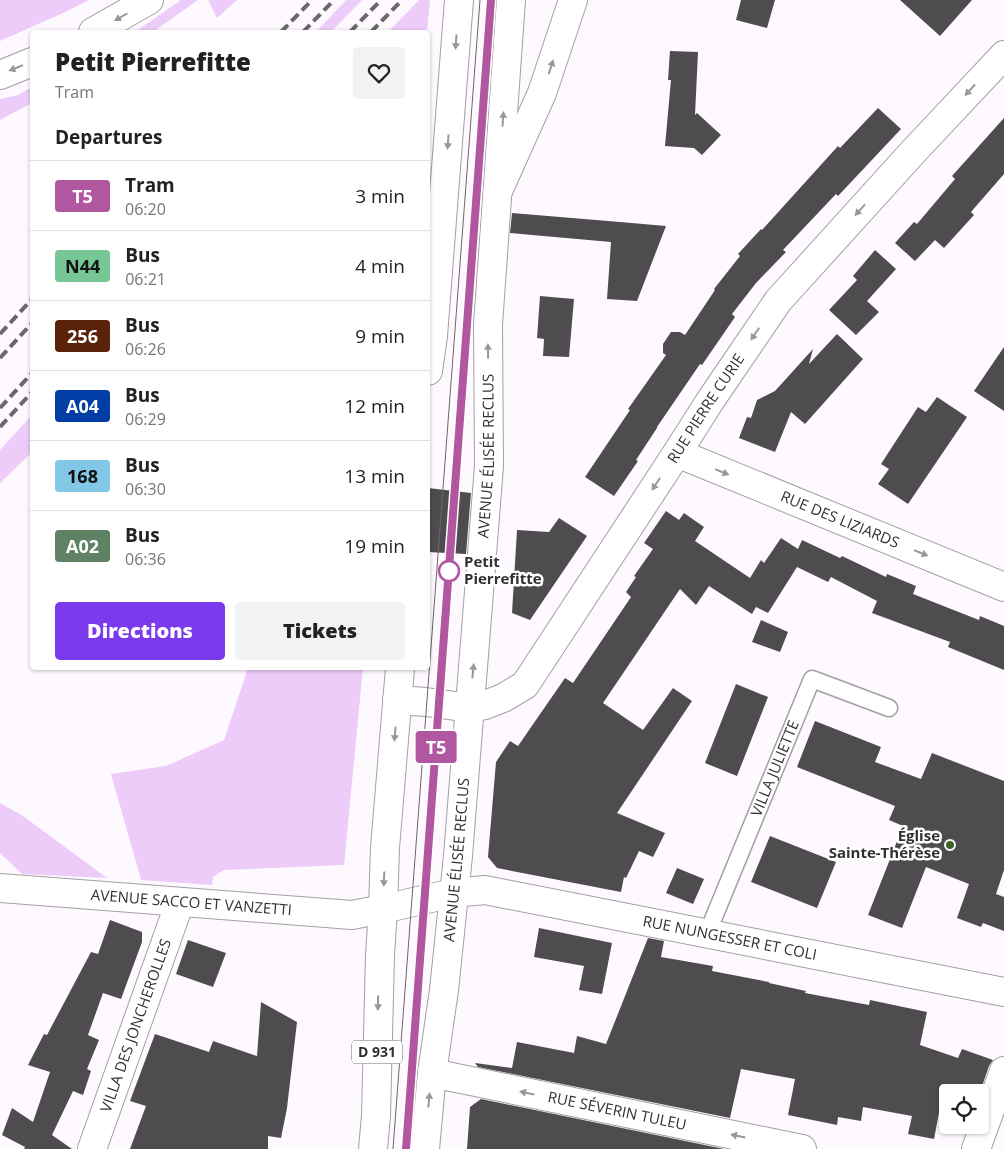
<!DOCTYPE html>
<html lang="en">
<head>
<meta charset="utf-8">
<style>
	body { margin:0; font-family:"Open Sans",sans-serif; background:#f2f2f2; color:#222; height:100vh; display:flex; flex-direction:column; font-size:19px; white-space:nowrap }
	* { box-sizing:border-box; margin:0 }
	p { font-size:16px; color:#767676 }
	.icon { flex:none; width:28px; height:28px; fill:none; stroke:currentColor; stroke-width:2; stroke-linecap:round; stroke-linejoin:round }
	.map { position:relative; flex:1; overflow:hidden }
	.sheet { position:absolute; left:30px; top:30px; width:400px; height:640px; display:flex; flex-direction:column; background:#fff; border-radius:5px; box-shadow:0 1px 4px #0004 }
	.sheet>* { flex:none }
	.badge { padding:0 10px; border-radius:4px; font-size:18px; line-height:32px }
	.tools { position:absolute; left:939px; top:1084px; display:grid; gap:10px }
	.tools a { display:grid; place-items:center; width:50px; height:50px; border-radius:5px; background:#fff; box-shadow:0 1px 4px #0004; font-size:25px }
	.map>.badge { position:absolute; translate:-50% -50%; box-shadow:0 0 0 2px #fff }
	h2 { padding:0 25px; font-size:19px; line-height:45px }
	.round { display:grid; place-items:center; flex:none; width:52px; height:52px; border-radius:5px; background:#f2f2f2 }
	.summary { display:flex; align-items:center; justify-content:space-between; height:85px; padding:0 25px }
	h1 { font-size:24px; font-weight:800; line-height:38px }
	.action { display:flex; gap:10px; margin-top:auto; padding:10px 25px }
	.action a { flex:1; height:58px; border-radius:5px; background:#7c3aed; color:#fff; font-size:20px; font-weight:800; line-height:58px; text-align:center }
	.action a+a { background:#f2f2f2; color:#222 }
	ul { padding:0; list-style:none }
	li { display:flex; align-items:center; gap:15px; height:70px; padding:0 25px; border-top:1px solid #e0e0e0 }
	li div { flex:1 }
	li b { display:block; font-size:19px }
	li em { font-style:normal }
	li .badge { min-width:55px; font-weight:700; text-align:center }
	.map>svg:first-child { display:block }
	.green { fill:#eeccfa }
	.building { fill:#4f4c50 }
	.lines { fill:none; stroke-linecap:round; stroke-linejoin:round }
	.lane-casing { stroke:#a39fa4; stroke-width:19 }
	.street-casing { stroke:#a39fa4; stroke-width:30 }
	.primary-casing { stroke:#a39fa4; stroke-width:30 }
	.lane { stroke:#fff; stroke-width:16 }
	.street { stroke:#fff; stroke-width:28 }
	.primary { stroke:#fff; stroke-width:28 }
	.tram { stroke:#6a686b; stroke-width:1 }
	.rail { stroke:#6a686b; stroke-width:4; stroke-dasharray:10 5; stroke-linecap:butt }
	.oneway { fill:#989898 }
	.line-casing { stroke:#fff; stroke-width:11 }
	.line { stroke:#b156a1; stroke-width:8 }
	.stop-dot { fill:#fff; stroke:#b156a1; stroke-width:2.5 }
	.poi-dot { fill:#396625; stroke:#fff; stroke-width:2 }
	.labels { text-anchor:middle; stroke-width:5; stroke-linejoin:round; paint-order:stroke }
	.shield { fill:#fff; stroke:#6f6e70; stroke-width:1 }
	.shield-label { font-size:14px; font-weight:bold; fill:#313032 }
	.street-label { font-size:15px; fill:#313032; stroke:#fff }
	.stop-label { font-size:15px; font-weight:bold; fill:#313032; stroke:#fff; text-anchor:start }
	.poi-label { font-size:15px; font-weight:bold; fill:#313032; stroke:#fff; text-anchor:end }
</style>
</head>
<body>
<div class="map">
<svg width="1004" height="1149" viewBox="0 0 1004 1149">
	<rect width="100%" height="100%" fill="#fdf9fe"/>
	<!-- green -->
	<g class="green">
		<path d="M0 0H89L63 13 0 41Z"/>
		<path d="M181 0H198L153 32H135Z"/>
		<path d="M208 0H237L217 18Z"/>
		<path d="M346 0H362L331 32H316Z"/>
		<path d="M419 0H430L427 32H388Z"/>
		<path d="M32 87V103L0 120V99L18 95Z"/>
		<path d="M32 415V452L0 483V450Z"/>
		<path d="M248 668H363L344 865 224 870 213 877 212 885 141 880 111 774 166 766 224 740Z"/>
		<path d="M0 803 23 816 107 878 22 874 0 853Z"/>
	</g>
	<!-- building -->
	<g class="building">
		<path d="M741 0H775L767 28 736 20Z"/>
		<path d="M900 0H972L940 36Z"/>
		<path d="M670 51 698 52 695 115 697 113 721 135 702 155 694 148 665 146 671 80H668Z"/>
		<path d="M878 108 901 129 838 196 836 194 783 250 786 252 756 283 732 314 735 317 702 365 700 364 657 427V428L636 460 638 461 614 496 585 477 630 410 628 409 666 355 663 353V344L671 332H680L685 335 715 290 714 289 740 256 738 254 761 229 762 230 838 146 840 148Z"/>
		<path d="M1004 118V174L971 212 974 215 944 248 935 240 915 261 895 243 914 222 917 224 955 179 952 176Z"/>
		<path d="M512 213 620 222 666 226 637 301 607 299 611 242 510 233Z"/>
		<path d="M875 250 896 269 867 301 879 312 856 335 829 310 857 280 853 276Z"/>
		<path d="M540 296 574 299 569 357 543 356 544 339 537 338Z"/>
		<path d="M837 334 863 359 805 424 791 412 775 452 739 438 747 417 751 418 757 400 775 391 813 349 809 364Z"/>
		<path d="M1004 347V411L974 391Z"/>
		<path d="M937 397 967 417 908 504 878 484 889 469 881 464 918 407 926 412Z"/>
		<path d="M428 488 471 493 466 554 428 552Z"/>
		<path d="M666 511 679 520 684 513 704 527 695 541 750 578 761 560 764 563 781 538 798 549 802 540 840 558 842 556 886 577 887 574 916 586 913 594 979 620 980 616 1004 626V670L948 647 950 642 872 613 877 601 831 577 828 582 797 567 768 613 756 607 752 614 709 586 696 605 680 589 603 703 643 730 673 688 692 701 617 813 665 833 653 857 639 851 626 878 624 877 621 892 497 868 488 857 496 762 510 741 518 746 565 678 573 683 631 597 626 592 636 577 634 576 653 549 644 543Z"/>
		<path d="M559 518 587 536 530 620 512 613 517 530 549 532Z"/>
		<path d="M761 620 788 632 780 652 752 642Z"/>
		<path d="M736 684 768 697 737 776 705 763Z"/>
		<path d="M815 721 881 747 875 762 921 779 932 753 1004 781V870L996 894 1004 897V931L983 923 981 927 957 918 969 884 926 867 902 928 868 915 903 826 889 820 895 806 797 767Z"/>
		<path d="M770 836 836 862 817 908 751 882Z"/>
		<path d="M677 868 704 879 693 904 666 893Z"/>
		<path d="M110 920 142 932V942L121 999 103 993 88 1035 99 1040 87 1069 91 1071 83 1095 73 1091 52 1135 72 1149H24L25 1147 2 1135 12 1108 33 1122 50 1072 28 1065 44 1034 47 1035 91 952 98 954Z"/>
		<path d="M539 928 612 943 602 994 579 990 584 966 534 957Z"/>
		<path d="M648 938 664 941 661 957 713 966 712 971 769 982V983L806 991 805 993 869 1005 870 1000 927 1012 920 1045 958 1058 962 1049 993 1060 989 1066 980 1092H948V1098L942 1097 934 1139 908 1134 912 1116 863 1107 861 1121 838 1117 837 1125 788 1115 795 1079 741 1069 730 1118 478 1067 475 1063 512 1068 517 1042 574 1053 577 1036 606 1044Z"/>
		<path d="M188 940 226 953 213 987 176 974Z"/>
		<path d="M261 1002 297 1022 287 1108 281 1138 268 1136V1149H130L146 1106 130 1101 155 1034 209 1052 213 1041 257 1056Z"/>
		<path d="M481 1099 724 1149H467L470 1107Z"/>
	</g>
	<g class="lines">
		<!-- lane casing -->
		<g class="lane-casing">
			<g id="lane">
				<path id="s1" d="M707 934 812 679 889 708"/>
			</g>
		</g>
		<!-- street casing -->
		<g class="street-casing">
			<g id="street">
				<path d="M93 32 149 0"/>
				<path d="M0 75 32 62"/>
				<path d="M498 191 542 93 573 0"/>
				<path id="s2" d="M677 453 1004 587"/>
				<path id="s3" d="M397 700 426 702 470 708 485 705 503 698 525 685 677 453 710 401 778 301 913 152 1004 55"/>
				<path id="s4" d="M0 888 352 915 383 909 453 893 485 890 1004 992"/>
				<path id="s5" d="M432 1073 802 1149"/>
				<path id="s6" d="M92 1149 180 902"/>
				<path d="M976 1149 1004 1071"/>
			</g>
		</g>
		<!-- primary casing -->
		<g class="primary-casing">
			<g id="primary">
				<path d="M428 371 433 336 459 0"/>
				<path d="M373 1149 376 1116 380 955 383 909 385 848 400 668"/>
				<path id="s7" d="M425 1149 432 1073 444 990 458 856 489 466 488 325 511 0"/>
			</g>
		</g>
		<!-- lane -->
		<use href="#lane" class="lane"/>
		<!-- street -->
		<use href="#street" class="street"/>
		<!-- primary -->
		<use href="#primary" class="primary"/>
		<!-- tram -->
		<g class="tram">
			<path d="M393 1149 480 0"/>
			<path d="M406 1149 491 0"/>
		</g>
		<!-- rail -->
		<g class="rail">
			<path d="M281 32 312 0"/>
			<path d="M303 32 334 0"/>
			<path d="M350 32 381 0"/>
			<path d="M371 32 402 0"/>
			<path d="M0 334 32 299"/>
			<path d="M0 358 32 323"/>
			<path d="M0 408 32 373"/>
			<path d="M0 427 32 392"/>
		</g>
	</g>
	<!-- one-way arrows -->
	<defs><path id="oneway-solid" d="M-6-.8H1V-3.2L6.5 0L1 3.2V.8H-6Z" transform="scale(1.25)"/></defs>
	<g class="oneway">
		<use href="#oneway-solid" transform="translate(121 17) rotate(150)"/>
		<use href="#oneway-solid" transform="translate(456 42) rotate(94)"/>
		<use href="#oneway-solid" transform="translate(551 67) rotate(-72)"/>
		<use href="#oneway-solid" transform="translate(16 68) rotate(158)"/>
		<use href="#oneway-solid" transform="translate(970 90) rotate(133)"/>
		<use href="#oneway-solid" transform="translate(503 119) rotate(-86)"/>
		<use href="#oneway-solid" transform="translate(448 142) rotate(94)"/>
		<use href="#oneway-solid" transform="translate(860 210) rotate(132)"/>
		<use href="#oneway-solid" transform="translate(755 334) rotate(124)"/>
		<use href="#oneway-solid" transform="translate(488 351) rotate(-91)"/>
		<use href="#oneway-solid" transform="translate(722 472) rotate(22)"/>
		<use href="#oneway-solid" transform="translate(656 484) rotate(123)"/>
		<use href="#oneway-solid" transform="translate(921 553) rotate(22)"/>
		<use href="#oneway-solid" transform="translate(473 671) rotate(-85)"/>
		<use href="#oneway-solid" transform="translate(395 734) rotate(95)"/>
		<use href="#oneway-solid" transform="translate(384 879) rotate(92)"/>
		<use href="#oneway-solid" transform="translate(378 1003) rotate(91)"/>
		<use href="#oneway-solid" transform="translate(527 1093) rotate(-168)"/>
		<use href="#oneway-solid" transform="translate(429 1100) rotate(-85)"/>
		<use href="#oneway-solid" transform="translate(738 1136) rotate(-168)"/>
	</g>
	<g class="lines">
		<!-- line casing -->
		<g class="line-casing">
			<path id="line" d="M406 1149 491 0"/>
		</g>
		<!-- line -->
		<use href="#line" class="line"/>
	</g>
	<!-- markers -->
	<circle class="stop-dot" cx="449" cy="571" r="10"/>
	<circle class="poi-dot" cx="950" cy="845" r="5"/>
	<g class="labels">
		<!-- shield labels -->
		<rect class="shield" x="352" y="1040.5" width="50" height="23" rx="4"/>
		<g class="shield-label">
			<text x="377" y="1057">D 931</text>
		</g>
		<!-- street labels -->
		<g class="street-label">
			<text dy="5" stroke="none"><textPath href="#s3" startOffset="464">RUE PIERRE CURIE</textPath></text>
			<text dy="5" stroke="none"><textPath href="#s7" startOffset="696">AVENUE ÉLISÉE RECLUS</textPath></text>
			<text dy="5" stroke="none"><textPath href="#s2" startOffset="176">RUE DES LIZIARDS</textPath></text>
			<text dy="5" stroke="none"><textPath href="#s1" startOffset="179">VILLA JULIETTE</textPath></text>
			<text dy="5" stroke="none"><textPath href="#s7" startOffset="291">AVENUE ÉLISÉE RECLUS</textPath></text>
			<text dy="5" stroke="none"><textPath href="#s4" startOffset="192">AVENUE SACCO ET VANZETTI</textPath></text>
			<text dy="5" stroke="none"><textPath href="#s4" startOffset="738">RUE NUNGESSER ET COLI</textPath></text>
			<text dy="5" stroke="none"><textPath href="#s6" startOffset="131">VILLA DES JONCHEROLLES</textPath></text>
			<text dy="5" stroke="none"><textPath href="#s5" startOffset="189">RUE SÉVERIN TULEU</textPath></text>
		</g>
		<!-- stop labels -->
		<g class="stop-label">
			<text x="464" y="567">Petit<tspan x="464" dy="17">Pierrefitte</tspan></text>
		</g>
		<!-- poi labels -->
		<g class="poi-label">
			<text x="940" y="841">Église<tspan x="940" dy="17">Sainte-Thérèse</tspan></text>
		</g>
	</g>
</svg>
<div class="tools">
<a><svg class="icon" aria-label="locate" viewBox="0 0 24 24"><circle cx="12" cy="12" r="6"/><path d="M12 2v4M12 18v4M2 12h4M18 12h4"/></svg></a>
</div>
<b class="badge" style="left:436px;top:747px;background:#b156a1;color:#fff">T5</b>
<section class="sheet">
<div class="summary"><div><h1>Petit Pierrefitte</h1><p>Tram</p></div><a class="round"><svg class="icon" aria-label="heart" viewBox="0 0 24 24"><path d="M12 20l-8-8c-3-5 5-10 8-4 3-6 11-1 8 4z"/></svg></a></div>
<h2>Departures</h2>
<ul>
<li><span class="badge" style="background:#b156a1;color:#fff">T5</span><div><b>Tram</b><p>06:20</p></div><em>3 min</em></li>
<li><span class="badge" style="background:#77c695;color:#111">N44</span><div><b>Bus</b><p>06:21</p></div><em>4 min</em></li>
<li><span class="badge" style="background:#5a2209;color:#fff">256</span><div><b>Bus</b><p>06:26</p></div><em>9 min</em></li>
<li><span class="badge" style="background:#003da5;color:#fff">A04</span><div><b>Bus</b><p>06:29</p></div><em>12 min</em></li>
<li><span class="badge" style="background:#82c8e6;color:#111">168</span><div><b>Bus</b><p>06:30</p></div><em>13 min</em></li>
<li><span class="badge" style="background:#5f8264;color:#fff">A02</span><div><b>Bus</b><p>06:36</p></div><em>19 min</em></li>
</ul>
<div class="action"><a>Directions</a><a>Tickets</a></div>
</section>
</div>
</body>
</html>
